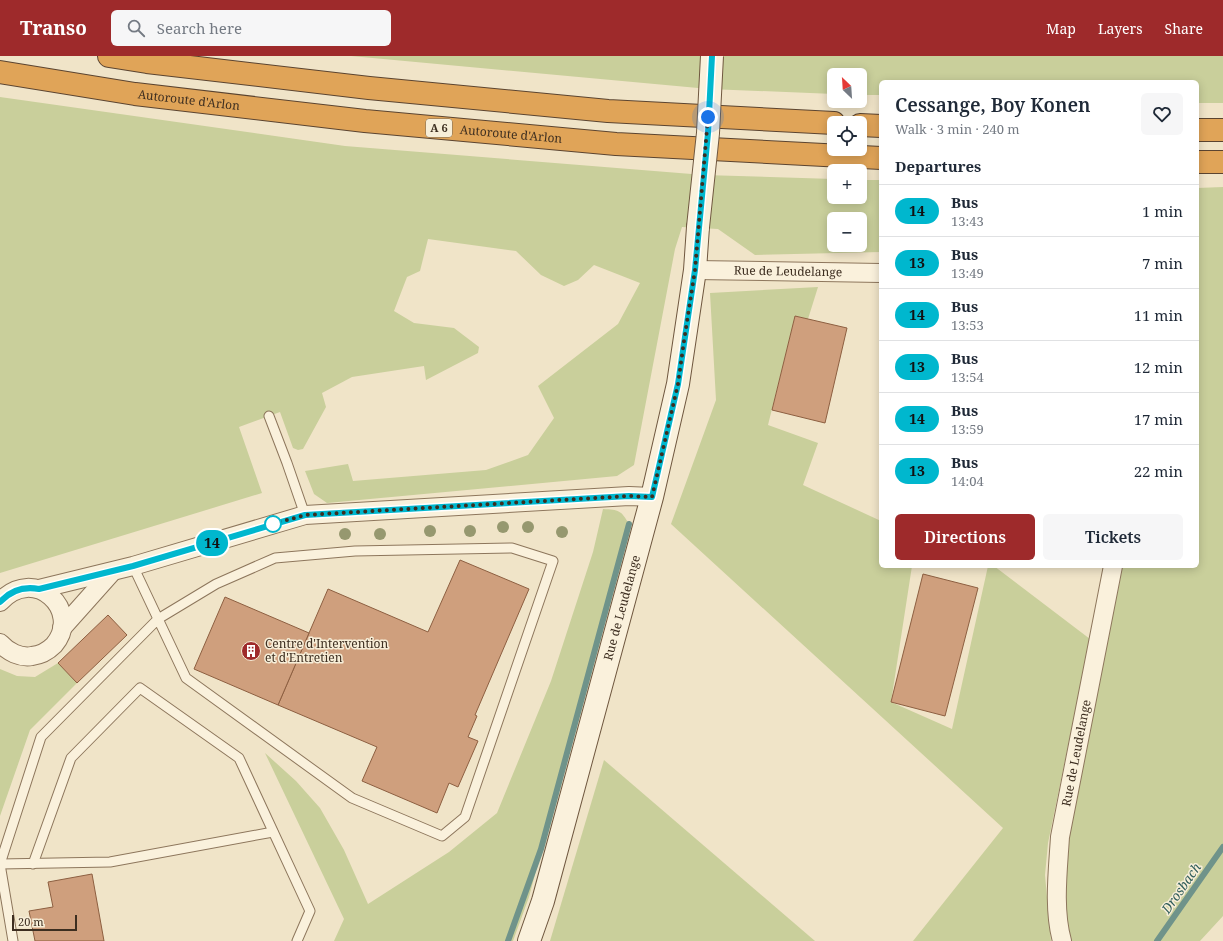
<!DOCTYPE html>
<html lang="en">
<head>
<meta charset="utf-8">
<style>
	body { margin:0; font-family:"Noto Serif",serif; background:#f6f6f7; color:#1f2937; height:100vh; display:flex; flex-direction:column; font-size:15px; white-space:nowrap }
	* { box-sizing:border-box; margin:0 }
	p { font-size:13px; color:#747a83 }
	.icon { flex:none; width:22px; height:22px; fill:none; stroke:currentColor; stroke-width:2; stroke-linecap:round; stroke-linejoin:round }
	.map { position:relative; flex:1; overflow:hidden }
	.panel { position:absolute; left:879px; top:24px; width:320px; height:488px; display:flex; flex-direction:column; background:#fff; border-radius:6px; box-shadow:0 2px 10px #0003 }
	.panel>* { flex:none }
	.badge { padding:0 8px; border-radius:13px; font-size:14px; line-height:26px }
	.needle { width:26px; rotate:335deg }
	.controls { position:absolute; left:827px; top:12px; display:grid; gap:8px }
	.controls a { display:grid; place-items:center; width:40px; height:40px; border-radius:6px; background:#fff; box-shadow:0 2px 10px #0003; font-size:20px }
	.scale { position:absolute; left:12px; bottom:10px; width:65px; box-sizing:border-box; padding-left:4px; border:2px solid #3d2e20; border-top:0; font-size:11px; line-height:14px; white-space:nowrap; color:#3d2e20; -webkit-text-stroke:3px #f7eed8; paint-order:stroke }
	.you { position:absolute; width:20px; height:20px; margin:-10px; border:3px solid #fff; border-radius:50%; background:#1a73e8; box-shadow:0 0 0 6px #1a73e833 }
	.map>.badge { position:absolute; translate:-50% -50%; box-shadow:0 0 0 2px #fff }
	h2 { padding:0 16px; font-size:15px; line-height:36px }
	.round { display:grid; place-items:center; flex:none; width:42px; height:42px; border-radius:6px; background:#f6f6f7 }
	.head { display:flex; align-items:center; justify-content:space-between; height:68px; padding:0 16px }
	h1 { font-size:19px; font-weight:600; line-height:30px }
	.cta { display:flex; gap:8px; margin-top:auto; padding:8px 16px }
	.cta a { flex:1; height:46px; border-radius:6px; background:#9e2a2b; color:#fff; font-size:16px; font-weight:600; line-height:46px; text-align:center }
	.cta a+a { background:#f6f6f7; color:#1f2937 }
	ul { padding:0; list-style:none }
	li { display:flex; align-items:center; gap:12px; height:52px; padding:0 16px; border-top:1px solid #e0e1e3 }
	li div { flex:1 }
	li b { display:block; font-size:15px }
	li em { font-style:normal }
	li .badge { min-width:44px; font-weight:700; text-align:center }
	header { display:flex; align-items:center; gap:24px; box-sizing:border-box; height:56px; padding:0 20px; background:#9e2a2b; color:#fff }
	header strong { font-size:19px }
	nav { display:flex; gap:22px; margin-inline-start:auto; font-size:14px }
	.search { width:280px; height:36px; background:#f6f6f7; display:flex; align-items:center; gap:10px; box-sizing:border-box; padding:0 14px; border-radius:6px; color:#747a83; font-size:15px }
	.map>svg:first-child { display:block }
	.green { fill:#c9cf9b; fill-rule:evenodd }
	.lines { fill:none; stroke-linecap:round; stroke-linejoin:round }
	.stream { stroke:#6f938a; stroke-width:6 }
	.building { fill:#cf9f7d; stroke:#8d5f41 }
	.service-casing { stroke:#8d765c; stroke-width:11 }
	.minor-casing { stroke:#8d765c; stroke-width:20 }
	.secondary-casing { stroke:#6f573f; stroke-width:24 }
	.motorway-casing { stroke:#5b4430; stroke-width:24 }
	.service { stroke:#faf1dc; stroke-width:9 }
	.minor { stroke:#faf1dc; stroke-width:18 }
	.secondary { stroke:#faf1dc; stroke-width:22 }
	.motorway { stroke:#e0a458; stroke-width:22 }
	.secondary-bridge-casing { stroke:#6f573f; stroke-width:24; stroke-linecap:butt }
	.secondary-bridge { stroke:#faf1dc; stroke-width:22 }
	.tree { fill:#96986f }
	.line-casing { stroke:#fff; stroke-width:9 }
	.line { stroke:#00b7ce; stroke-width:6 }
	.walk { stroke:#3d2e20; stroke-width:4; stroke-dasharray:0 7.2 }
	.stop-dot { fill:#fff; stroke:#00b7ce; stroke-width:2 }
	.labels { text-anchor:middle; stroke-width:3; stroke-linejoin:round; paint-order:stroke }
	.shield { fill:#f7eed8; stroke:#756857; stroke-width:1 }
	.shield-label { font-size:11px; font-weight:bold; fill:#3d2e20 }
	.street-label { font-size:12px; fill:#3d2e20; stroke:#f7eed8 }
	.poi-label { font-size:12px; fill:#3d2e20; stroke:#f7eed8; text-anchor:start }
	.water-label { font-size:13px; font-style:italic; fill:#2f5d5a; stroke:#f7eed8 }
</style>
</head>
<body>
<header>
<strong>Transo</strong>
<div class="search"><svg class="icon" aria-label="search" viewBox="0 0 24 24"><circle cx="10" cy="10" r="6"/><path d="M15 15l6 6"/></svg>Search here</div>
<nav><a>Map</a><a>Layers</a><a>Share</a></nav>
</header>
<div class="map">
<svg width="1223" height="885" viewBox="0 0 1223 885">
	<rect width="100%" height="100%" fill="#f0e4c8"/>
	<!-- green -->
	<g class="green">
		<path d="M351 0H1223V47H1197V26H881V39H860V19H834V38L709 33Z"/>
		<path d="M0 41 345 90 704 119 834 123V141H860V124H881V196L755 199 718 173 682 171 675 193 634 409 617 420 327 447 314 438 305 415 348 408 353 425 486 414 528 399 554 362 538 330 618 268 640 227 594 209 578 224 564 230 541 219 516 195 428 183 420 215 407 221 394 255 414 267 454 272 479 291 478 297 426 324 424 310 352 321 322 337 326 351 303 393 298 394 293 392 280 356 239 371 262 437 0 517ZM834 163H860V189H834Z"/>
		<path d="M1223 131V860L1200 885H1071L1064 846 1068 790 1085 691 1123 510H1197V132Z"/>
		<path d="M818 231 808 263 795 260 768 369 818 387 803 429 881 465V510H912L891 646 952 673 988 510H994L1090 583 1048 787 1045 819 1051 885H913L1003 772 671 468 716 344 710 237Z"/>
		<path d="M603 453C619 454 621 454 629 468L529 841 513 885H334L344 863 265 697 296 725 320 752 344 794 368 848 449 796 497 757 551 625 593 496Z"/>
		<path d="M58 607 77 627 30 674 0 760V613L17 620 35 621Z"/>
		<path d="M604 704 815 885H550Z"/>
	</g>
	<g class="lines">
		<!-- stream -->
		<g class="stream">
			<path d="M508 885 541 793 629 468"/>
			<path d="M1157 885 1223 791"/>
		</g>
	</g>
	<!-- building -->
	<g class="building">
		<path d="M795 260 847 272 825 367 772 354Z"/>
		<path d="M460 504 529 533 475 659 477 660 468 681 478 685 458 731 449 727 437 757 362 725 377 691 278 649 328 533 428 576Z"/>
		<path d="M923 518 978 532 945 660 891 646Z"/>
		<path d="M225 541 309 577 278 649 194 613Z"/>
		<path d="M108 559 127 579 77 627 58 607Z"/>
		<path d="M92 818 104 885H35L29 855 53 851 48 826Z"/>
	</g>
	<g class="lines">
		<!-- service casing -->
		<g class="service-casing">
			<g id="service">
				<path d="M269 360 287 407 305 459"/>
				<path d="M0 808 110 806 273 776"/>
				<path d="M33 808 71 702 140 632 239 702 310 855 297 885"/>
				<path d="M13 885 0 808 41 681 158 563 216 528 275 502 355 495 512 492 553 505 465 761 442 780 352 742 186 622 133 510"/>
			</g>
		</g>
		<!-- minor casing -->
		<g class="minor-casing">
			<g id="minor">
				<path id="s1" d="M695 214 881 217"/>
				<path d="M39 533 133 510 305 459 629 440 652 441"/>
				<path d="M0 546C34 508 83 555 54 589 48 595 41 599 32 600 20 602 8 596 0 587"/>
				<path d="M62 572 112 516"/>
				<path id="s2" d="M1062 885C1053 853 1058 814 1060 781L1113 510"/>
			</g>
		</g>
		<!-- secondary casing -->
		<g class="secondary-casing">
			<g id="secondary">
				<path id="s3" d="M529 885 543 845 652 441 678 328 695 214 698 171"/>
			</g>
		</g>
		<!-- motorway casing -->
		<g class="motorway-casing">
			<g id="motorway">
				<path d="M109 0 147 6 369 32 608 55 834 67"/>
				<path id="s4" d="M0 16 135 38 365 65 616 88 881 102"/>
				<path d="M860 69 881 70"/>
				<path d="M1197 74H1223"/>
				<path d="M1197 106H1223"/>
			</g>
		</g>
		<!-- service -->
		<use href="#service" class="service"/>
		<!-- minor -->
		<use href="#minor" class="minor"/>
		<!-- secondary -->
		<use href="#secondary" class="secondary"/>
		<!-- motorway -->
		<use href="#motorway" class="motorway"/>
		<!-- secondary-bridge casing -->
		<g class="secondary-bridge-casing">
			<path id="secondary-bridge" d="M698 171 708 77 712 0"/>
		</g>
		<!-- secondary-bridge -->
		<use href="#secondary-bridge" class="secondary-bridge"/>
	</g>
	<!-- trees -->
	<g class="tree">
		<circle cx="503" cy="471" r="6"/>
		<circle cx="528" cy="471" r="6"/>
		<circle cx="430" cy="475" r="6"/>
		<circle cx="470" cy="475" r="6"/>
		<circle cx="562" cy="476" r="6"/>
		<circle cx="345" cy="478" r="6"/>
		<circle cx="380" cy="478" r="6"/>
	</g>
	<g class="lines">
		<!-- line casing -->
		<g class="line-casing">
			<path id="line" d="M0 546C11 534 23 530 39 533L133 510 305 459 629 440 652 441 678 328 695 214 708 77 712 0"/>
		</g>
		<!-- line -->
		<use href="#line" class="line"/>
		<!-- walk -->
		<path class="walk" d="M273 468 305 459 629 440 652 441 678 328 684 285 695 214 708 61"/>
	</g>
	<!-- icons -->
	<defs>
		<g id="building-disc" transform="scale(1)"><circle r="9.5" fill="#9e2a2b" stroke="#f7eed8"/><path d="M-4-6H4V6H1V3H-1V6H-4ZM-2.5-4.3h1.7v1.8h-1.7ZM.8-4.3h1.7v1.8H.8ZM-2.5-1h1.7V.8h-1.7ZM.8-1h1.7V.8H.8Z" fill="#fff"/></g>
	</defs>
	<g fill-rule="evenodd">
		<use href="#building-disc" x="251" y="595"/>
	</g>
	<!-- markers -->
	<circle class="stop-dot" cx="273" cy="468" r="8"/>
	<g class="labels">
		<!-- shield labels -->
		<rect class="shield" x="426" y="63" width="26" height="18" rx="3"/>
		<g class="shield-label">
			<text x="439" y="76">A 6</text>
		</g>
		<!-- street labels -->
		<g class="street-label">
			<text dy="4" stroke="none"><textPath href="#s4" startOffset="191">Autoroute d'Arlon</textPath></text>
			<text dy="4" stroke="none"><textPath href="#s4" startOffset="515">Autoroute d'Arlon</textPath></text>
			<text dy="4" stroke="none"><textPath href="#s1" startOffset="93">Rue de Leudelange</textPath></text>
			<text dy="4" stroke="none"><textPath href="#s3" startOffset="346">Rue de Leudelange</textPath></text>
			<text dy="4" stroke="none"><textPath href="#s2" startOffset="190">Rue de Leudelange</textPath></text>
		</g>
		<!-- poi labels -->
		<g class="poi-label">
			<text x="265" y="592">Centre d'Intervention<tspan x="265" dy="14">et d'Entretien</tspan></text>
		</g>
		<!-- water labels -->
		<g class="water-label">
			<text transform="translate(1181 832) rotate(-55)" y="5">Drosbach</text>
		</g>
	</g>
</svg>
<div class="controls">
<a><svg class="needle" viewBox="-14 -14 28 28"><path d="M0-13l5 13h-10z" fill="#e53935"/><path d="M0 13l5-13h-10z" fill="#747a83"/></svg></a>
<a><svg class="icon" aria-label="locate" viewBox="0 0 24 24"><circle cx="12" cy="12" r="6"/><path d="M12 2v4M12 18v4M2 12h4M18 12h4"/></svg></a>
<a>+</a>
<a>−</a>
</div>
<div class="scale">20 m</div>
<div class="you" style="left:708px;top:61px"></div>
<b class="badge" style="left:212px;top:487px;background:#00b7ce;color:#111">14</b>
<section class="panel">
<div class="head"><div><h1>Cessange, Boy Konen</h1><p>Walk · 3 min · 240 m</p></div><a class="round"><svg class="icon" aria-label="heart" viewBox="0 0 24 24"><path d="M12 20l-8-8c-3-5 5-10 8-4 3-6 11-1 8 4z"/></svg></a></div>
<h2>Departures</h2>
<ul>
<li><span class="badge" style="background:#00b7ce;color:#111">14</span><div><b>Bus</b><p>13:43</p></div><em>1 min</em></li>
<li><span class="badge" style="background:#00b7ce;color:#111">13</span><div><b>Bus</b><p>13:49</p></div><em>7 min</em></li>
<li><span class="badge" style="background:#00b7ce;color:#111">14</span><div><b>Bus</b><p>13:53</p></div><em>11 min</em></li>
<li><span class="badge" style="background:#00b7ce;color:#111">13</span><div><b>Bus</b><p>13:54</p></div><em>12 min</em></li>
<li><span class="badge" style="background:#00b7ce;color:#111">14</span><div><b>Bus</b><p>13:59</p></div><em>17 min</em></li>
<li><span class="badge" style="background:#00b7ce;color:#111">13</span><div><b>Bus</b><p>14:04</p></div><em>22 min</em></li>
</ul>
<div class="cta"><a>Directions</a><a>Tickets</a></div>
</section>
</div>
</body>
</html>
